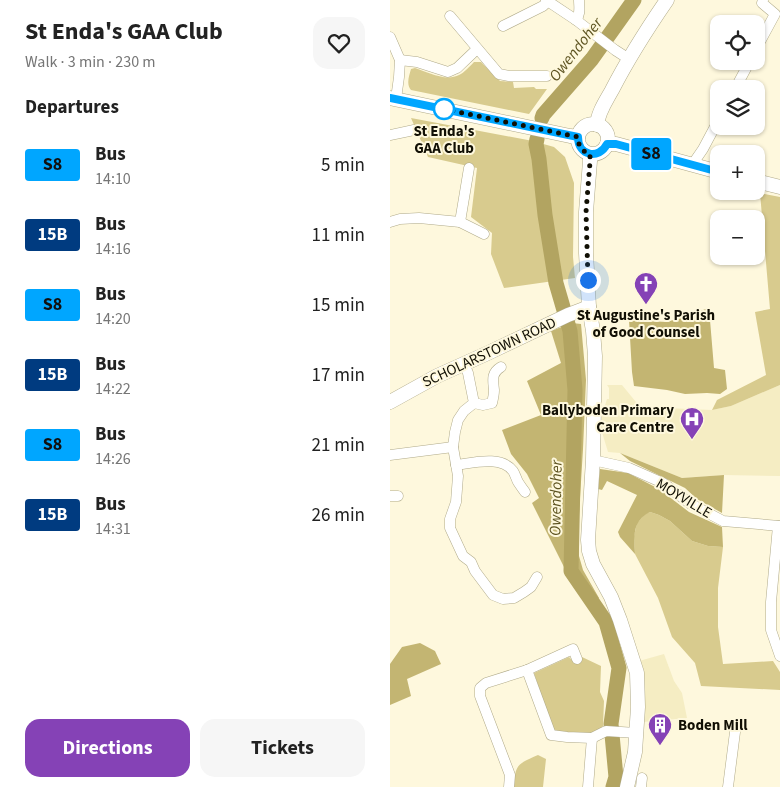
<!DOCTYPE html>
<html lang="en">
<head>
<meta charset="utf-8">
<style>
	body { margin:0; font-family:"Source Sans 3",sans-serif; background:#f6f6f6; color:#222; height:100vh; display:flex; flex-direction:column; font-size:19px; white-space:nowrap }
	* { box-sizing:border-box; margin:0 }
	p { font-size:16px; color:#767676 }
	.icon { flex:none; width:28px; height:28px; fill:none; stroke:currentColor; stroke-width:2; stroke-linecap:round; stroke-linejoin:round }
	.map { position:relative; flex:1; overflow:hidden }
	.panel { display:flex; flex-direction:column; background:#fff; width:390px }
	.panel>* { flex:none }
	.badge { padding:0 10px; border-radius:4px; font-size:18px; line-height:32px }
	.fabs { position:absolute; left:320px; top:15px; display:grid; gap:10px }
	.fabs a { display:grid; place-items:center; width:55px; height:55px; border-radius:10px; background:#fff; box-shadow:0 1px 4px #0004; font-size:25px }
	.you { position:absolute; width:25px; height:25px; margin:-12px; border:4px solid #fff; border-radius:50%; background:#1a73e8; box-shadow:0 0 0 8px #1a73e833 }
	.map>.badge { position:absolute; translate:-50% -50%; box-shadow:0 0 0 2px #fff }
	h2 { padding:0 25px; font-size:19px; line-height:45px }
	.round { display:grid; place-items:center; flex:none; width:52px; height:52px; border-radius:15px; background:#f6f6f6 }
	.summary { display:flex; align-items:center; justify-content:space-between; height:85px; padding:0 25px }
	h1 { font-size:24px; font-weight:700; line-height:38px }
	.cta { display:flex; gap:10px; margin-top:auto; padding:10px 25px }
	.cta a { flex:1; height:58px; border-radius:15px; background:#8542b6; color:#fff; font-size:20px; font-weight:700; line-height:58px; text-align:center }
	.cta a+a { background:#f6f6f6; color:#222 }
	ul { padding:0; list-style:none }
	li { display:flex; align-items:center; gap:15px; height:70px; padding:0 25px }
	li div { flex:1 }
	li b { display:block; font-size:19px }
	li em { font-style:normal }
	li .badge { min-width:55px; font-weight:700; text-align:center }
	main { display:flex; flex:1; min-height:0 }
	.map>svg:first-child { display:block }
	.built { fill:#f5edc3 }
	.green { fill:#d8cb8e }
	.forest { fill:#c3b572 }
	.lines { fill:none; stroke-linecap:round; stroke-linejoin:round }
	.river { stroke:#b2a461; stroke-width:15 }
	.minor-casing { stroke:#b0aa89; stroke-width:11 }
	.secondary-casing { stroke:#b0aa89; stroke-width:15 }
	.minor { stroke:#fff; stroke-width:10 }
	.secondary { stroke:#fff; stroke-width:14 }
	.line-casing { stroke:#fff; stroke-width:11 }
	.line { stroke:#00a6ff; stroke-width:8 }
	.walk { stroke:#110f04; stroke-width:5; stroke-dasharray:0 9 }
	.stop-dot { fill:#fff; stroke:#00a6ff; stroke-width:2.5 }
	.labels { text-anchor:middle; stroke-width:4; stroke-linejoin:round; paint-order:stroke }
	.stop-label { font-size:15px; font-weight:bold; fill:#110f04; stroke:#fef8dd }
	.poi-label { font-size:15px; font-weight:bold; fill:#110f04; stroke:#fef8dd }
	.street-label { font-size:15px; fill:#110f04; stroke:#fef8dd }
	.water-label { font-size:16px; font-style:italic; fill:#5e5421; stroke:#fef8dd }
</style>
</head>
<body>
<main>
<section class="panel">
<div class="summary"><div><h1>St Enda's GAA Club</h1><p>Walk · 3 min · 230 m</p></div><a class="round"><svg class="icon" aria-label="heart" viewBox="0 0 24 24"><path d="M12 20l-8-8c-3-5 5-10 8-4 3-6 11-1 8 4z"/></svg></a></div>
<h2>Departures</h2>
<ul>
<li><span class="badge" style="background:#00a6ff;color:#111">S8</span><div><b>Bus</b><p>14:10</p></div><em>5 min</em></li>
<li><span class="badge" style="background:#003b80;color:#fff">15B</span><div><b>Bus</b><p>14:16</p></div><em>11 min</em></li>
<li><span class="badge" style="background:#00a6ff;color:#111">S8</span><div><b>Bus</b><p>14:20</p></div><em>15 min</em></li>
<li><span class="badge" style="background:#003b80;color:#fff">15B</span><div><b>Bus</b><p>14:22</p></div><em>17 min</em></li>
<li><span class="badge" style="background:#00a6ff;color:#111">S8</span><div><b>Bus</b><p>14:26</p></div><em>21 min</em></li>
<li><span class="badge" style="background:#003b80;color:#fff">15B</span><div><b>Bus</b><p>14:31</p></div><em>26 min</em></li>
</ul>
<div class="cta"><a>Directions</a><a>Tickets</a></div>
</section>
<div class="map">
<svg width="390" height="787" viewBox="0 0 390 787">
	<rect width="100%" height="100%" fill="#fef8dd"/>
	<!-- built -->
	<g class="built">
		<path d="M217 385H232L246 402 250 405 276 408 322 410 341 406 390 385V476L334 475 292 478 230 453 218 452 211 429 212 415 217 399H219V388Z"/>
		<path d="M274 654 284 681 292 693 297 718 253 722 249 661Z"/>
	</g>
	<!-- green -->
	<g class="green">
		<path d="M84 62H91L110 81 123 82 124 88 144 87 146 89H157L139 114 21 90C16 84 19 76 21 69L25 68C37 72 56 82 69 75 74 73 80 66 84 62Z"/>
		<path d="M21 118 143 141 164 147 175 157 184 183 183 257 185 278 114 288 101 254 102 233 81 217 87 168 38 157Z"/>
		<path d="M370 193 390 197V385L341 406 322 410 327 400 376 375 365 312 380 309Z"/>
		<path d="M260 512 269 515 280 521 302 541 318 546 333 547 328 588V627L333 664 383 661 390 672V690L311 686 305 663 282 637 268 598 245 554 244 536 247 523 255 514Z"/>
		<path d="M179 657 184 662 192 657 211 666 210 692 214 701 213 726 206 733 177 735 167 731 162 728 144 673Z"/>
		<path d="M148 755 156 759 153 787H124C125 764 128 764 148 755Z"/>
	</g>
	<!-- forest -->
	<g class="forest">
		<path d="M319 308 324 368 335 370 337 389 330 394 317 393 295 394 277 390 244 386 242 372 239 320 277 322Z"/>
		<path d="M182 323 191 324 196 380 193 449 188 531 189 556 193 570 209 598 197 604 177 573 142 503 149 498 137 474 121 454 112 430 151 415 137 381 171 363 161 331Z"/>
		<path d="M230 453 292 478 334 475 332 513 307 499 295 488 240 461Z"/>
		<path d="M210 469 238 473 269 489 299 512 332 527 333 547 318 546 302 541 280 521 269 515 260 512C242 521 244 536 245 554L230 537 228 532 247 495 217 481 212 490 208 489Z"/>
		<path d="M30 643 45 651 51 664 17 679 21 696 0 705V664L12 647Z"/>
	</g>
	<g class="lines">
		<!-- river -->
		<g class="river">
			<path d="M152 118 153 115 202 59 244 0"/>
			<path d="M147 139 146 144 149 159 155 215 166 283 180 331 185 390 181 571 216 622 229 668 221 724 226 777 223 787"/>
		</g>
		<!-- minor casing -->
		<g class="minor-casing">
			<g id="minor">
				<path d="M156 0 186 20 225 50 239 59"/>
				<path d="M60 16 109 74 119 76H157"/>
				<path d="M186 20C191 14 189 7 189 0"/>
				<path d="M113 26 153 6 157 2"/>
				<path d="M0 37 10 60 9 77 6 99"/>
				<path d="M366 49 385 14 372 3 373 0"/>
				<path d="M10 60 27 62 58 72 67 68 87 49"/>
				<path d="M345 89 360 61"/>
				<path d="M0 135 24 130"/>
				<path d="M302 165 313 149 329 119"/>
				<path d="M0 222 10 219 29 218 70 222 94 234"/>
				<path d="M70 222 79 168"/>
				<path d="M74 364 78 373 84 403 74 411 68 420 65 432 63 447 68 476 66 502 60 519V528L73 556 81 562 85 571 103 595 113 599 124 598 134 592 141 587 147 577"/>
				<path d="M84 403 93 405 102 403C103 399 104 395 104 390 103 380 101 373 111 367"/>
				<path d="M0 455 63 447"/>
				<path d="M203 460 239 468 273 483 301 504 333 521 390 526"/>
				<path d="M66 465C83 463 111 455 123 471 125 474 126 478 128 482 130 485 132 488 135 492"/>
				<path d="M0 496H8"/>
				<path d="M388 526 381 602V630L390 656"/>
				<path d="M137 670 161 735 177 737 202 738 216 731 246 733"/>
				<path d="M119 787 120 775 90 696V688L96 683 137 670 183 649 187 659"/>
				<path d="M198 787 202 738"/>
				<path d="M251 787 252 778"/>
				<path d="M338 787 345 732"/>
			</g>
		</g>
		<!-- secondary casing -->
		<g class="secondary-casing">
			<g id="secondary">
				<path d="M0 98 180 136 188 137"/>
				<circle cx="203" cy="139" r="15"/>
				<path d="M207 125C208 112 216 101 222 90 238 59 257 29 277 0"/>
				<path d="M217 144H226L329 172"/>
				<path d="M200 154V161L196 212V253L199 307 203 331 205 356 203 460 198 540 199 551 203 564 221 597 230 620 247 673 248 707 245 752 237 787"/>
				<path d="M366 181 390 187"/>
				<path d="M0 402 47 376 98 353 178 315 199 307"/>
			</g>
		</g>
		<!-- minor -->
		<use href="#minor" class="minor"/>
		<!-- secondary -->
		<use href="#secondary" class="secondary"/>
	</g>
	<g class="lines">
		<!-- line casing -->
		<g class="line-casing">
			<path id="line" d="M0 98 188 137C188 156 209 160 217 144H226L329 172"/>
		</g>
		<!-- line -->
		<use href="#line" class="line"/>
		<!-- walk -->
		<path class="walk" d="M54 109 188 137C188 145 191 151 200 154V162L196 212 198 280"/>
	</g>
	<!-- icons -->
	<defs>
		<g id="church-pin" transform="scale(1.25)"><path d="M0 17L-7.5 6A9.5 9.5 0 1 1 7.5 6Z" fill="#8542b6" stroke="#fef8dd"/><path d="M-1.2-6h2.4v3.5h3.3v2.4h-3.3V6h-2.4V-.1h-3.3v-2.4h3.3Z" fill="#fff"/></g>
		<g id="hospital-pin" transform="scale(1.25)"><path d="M0 17L-7.5 6A9.5 9.5 0 1 1 7.5 6Z" fill="#8542b6" stroke="#fef8dd"/><path d="M-5-5h3v3.5h4V-5h3V5h-3V1.5h-4V5h-3Z" fill="#fff"/></g>
		<g id="building-pin" transform="scale(1.25)"><path d="M0 17L-7.5 6A9.5 9.5 0 1 1 7.5 6Z" fill="#8542b6" stroke="#fef8dd"/><path d="M-4-6H4V6H1V3H-1V6H-4ZM-2.5-4.3h1.7v1.8h-1.7ZM.8-4.3h1.7v1.8H.8ZM-2.5-1h1.7V.8h-1.7ZM.8-1h1.7V.8H.8Z" fill="#fff"/></g>
	</defs>
	<g fill-rule="evenodd">
		<use href="#church-pin" x="256" y="284"/>
		<use href="#hospital-pin" x="302" y="419"/>
		<use href="#building-pin" x="270" y="725"/>
	</g>
	<!-- markers -->
	<circle class="stop-dot" cx="54" cy="109" r="10"/>
	<g class="labels">
		<!-- stop labels -->
		<g class="stop-label">
			<text x="54" y="136">St Enda's<tspan x="54" dy="17">GAA Club</tspan></text>
		</g>
		<!-- poi labels -->
		<g class="poi-label">
			<text x="256" y="320">St Augustine's Parish<tspan x="256" dy="17">of Good Counsel</tspan></text>
			<text x="284" y="415" text-anchor="end">Ballyboden Primary<tspan x="284" dy="17">Care Centre</tspan></text>
			<text x="288" y="730" text-anchor="start">Boden Mill</text>
		</g>
		<!-- street labels -->
		<g class="street-label">
			<text transform="translate(99 352) rotate(-25)" y="5">SCHOLARSTOWN ROAD</text>
			<text transform="translate(294 498) rotate(31)" y="5">MOYVILLE</text>
		</g>
		<!-- water labels -->
		<g class="water-label">
			<text transform="translate(185 49) rotate(-52)" y="6">Owendoher</text>
			<text transform="translate(165 498) rotate(-89)" y="6">Owendoher</text>
		</g>
	</g>
</svg>
<div class="fabs">
<a><svg class="icon" aria-label="locate" viewBox="0 0 24 24"><circle cx="12" cy="12" r="6"/><path d="M12 2v4M12 18v4M2 12h4M18 12h4"/></svg></a>
<a><svg class="icon" aria-label="layers" viewBox="0 0 24 24"><path d="M12 4l9 5-9 5-9-5zM3 14l9 5 9-5"/></svg></a>
<a>+</a>
<a>−</a>
</div>
<div class="you" style="left:198px;top:280px"></div>
<b class="badge" style="left:261px;top:154px;background:#00a6ff;color:#111">S8</b>
</div>
</main>
</body>
</html>
